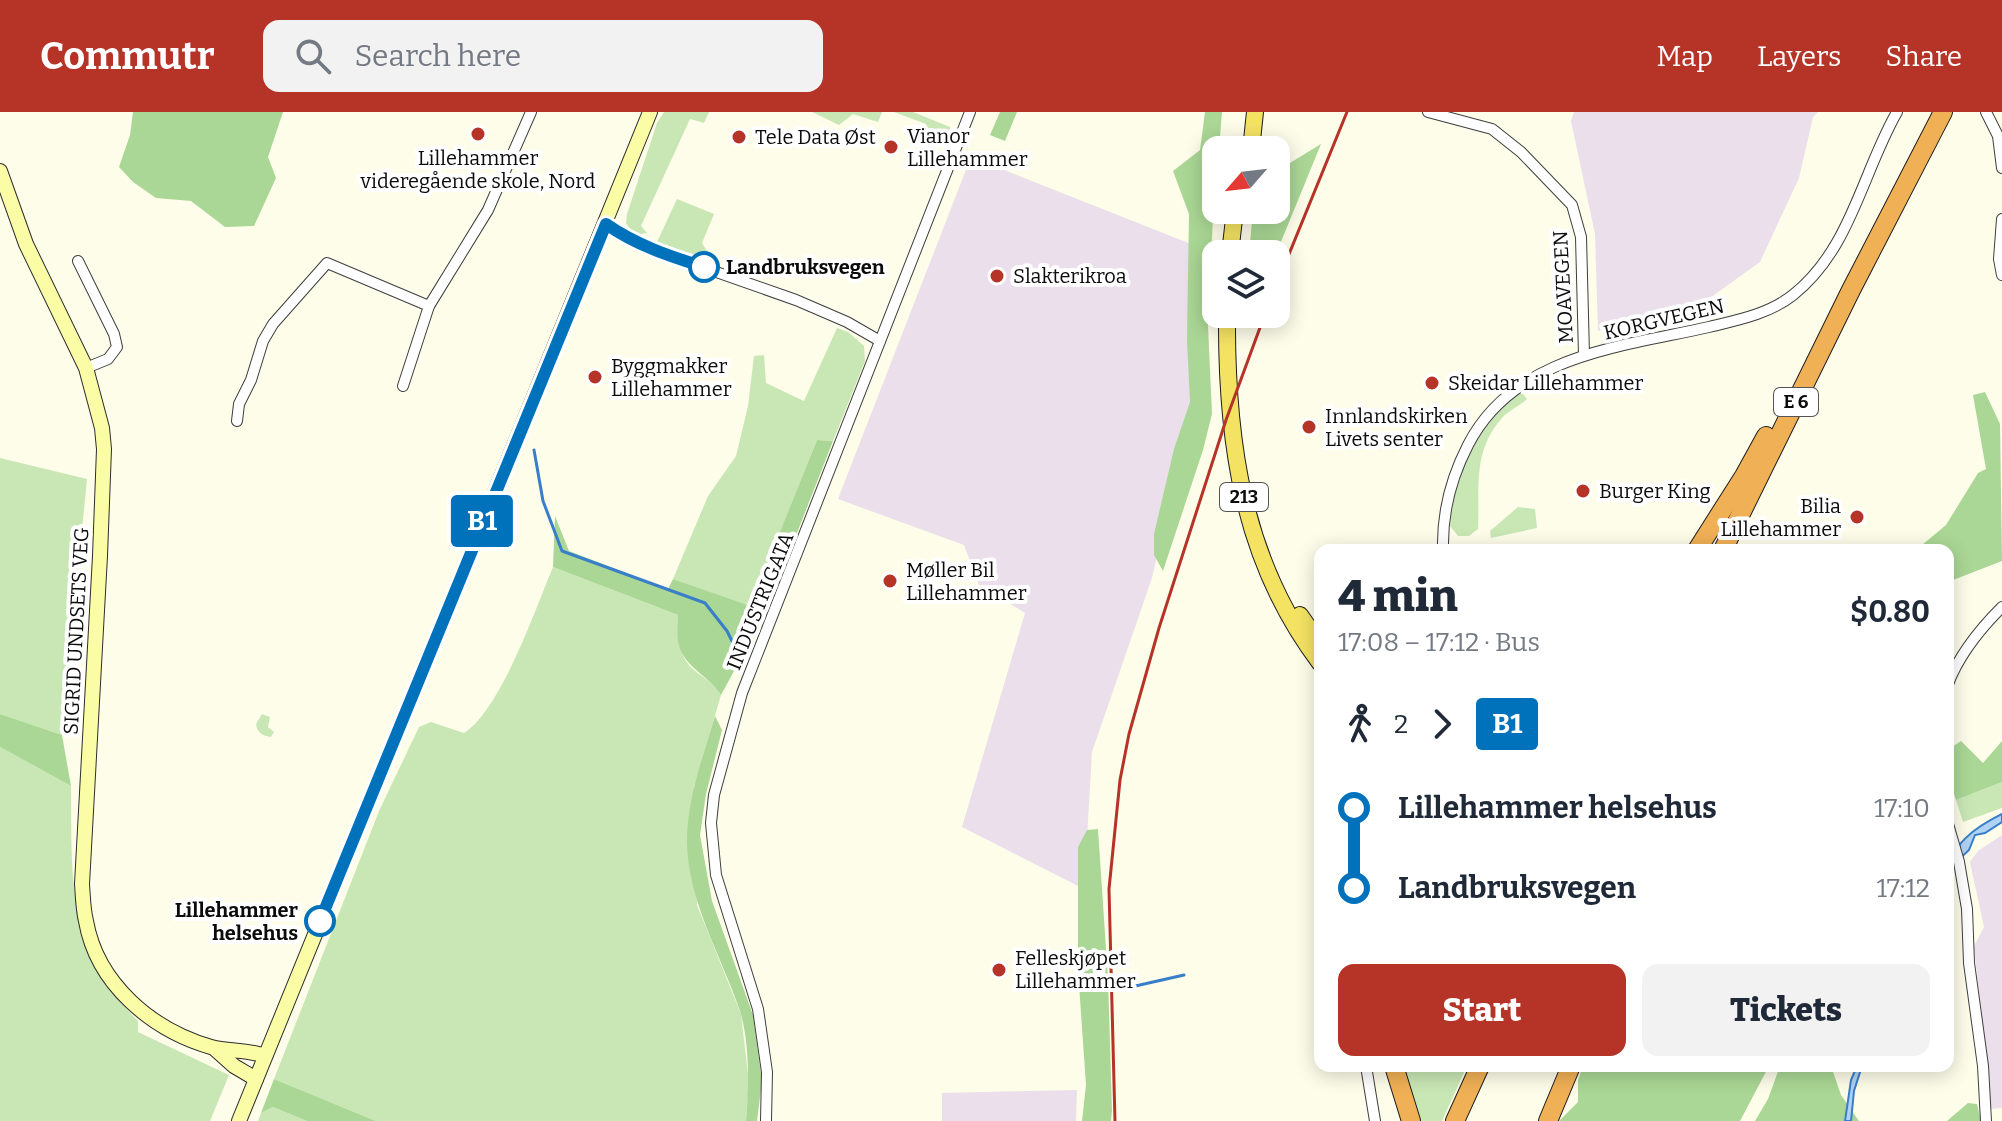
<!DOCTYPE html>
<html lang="en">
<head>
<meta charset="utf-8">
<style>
	body { margin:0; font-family:Bitter,serif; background:#f2f2f3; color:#1f2937; height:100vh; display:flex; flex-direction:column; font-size:30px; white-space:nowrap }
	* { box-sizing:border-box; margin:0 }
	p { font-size:26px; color:#747a83 }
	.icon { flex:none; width:44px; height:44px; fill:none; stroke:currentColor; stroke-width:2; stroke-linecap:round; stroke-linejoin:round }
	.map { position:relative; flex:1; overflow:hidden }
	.drawer { position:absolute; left:1314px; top:432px; width:640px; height:528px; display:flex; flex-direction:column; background:#fff; border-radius:16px; box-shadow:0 4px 20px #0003 }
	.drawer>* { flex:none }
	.badge { padding:0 16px; border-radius:6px; font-size:28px; line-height:52px }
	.needle { width:52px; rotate:242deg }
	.buttons { position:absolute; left:1202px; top:24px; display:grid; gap:16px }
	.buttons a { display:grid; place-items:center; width:88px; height:88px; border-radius:16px; background:#fff; box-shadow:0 4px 20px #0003; font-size:40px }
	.map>.badge { position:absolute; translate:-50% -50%; box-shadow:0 0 0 4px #fff }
	.legs { display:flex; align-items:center; gap:12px; height:88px; padding:0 24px; font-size:26px }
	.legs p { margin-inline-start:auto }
	.summary { display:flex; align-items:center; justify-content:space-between; height:136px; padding:0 24px }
	h1 { font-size:44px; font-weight:800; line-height:60px }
	.button { display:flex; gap:16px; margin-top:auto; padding:16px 24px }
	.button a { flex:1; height:92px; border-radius:16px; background:#b63328; color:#fff; font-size:32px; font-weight:800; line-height:92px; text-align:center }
	.button a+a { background:#f2f2f3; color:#1f2937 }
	ul { padding:0 24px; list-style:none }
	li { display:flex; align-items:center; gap:28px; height:80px; font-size:30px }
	li i { display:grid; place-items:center; width:12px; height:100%; margin:0 10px; background:currentColor }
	li i::after { content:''; width:20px; height:20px; margin:-10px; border:6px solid; border-radius:50%; background:#fff }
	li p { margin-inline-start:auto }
	li:first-child i { background:linear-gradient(#0000 50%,currentColor 0) }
	li:last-child i { background:linear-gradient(currentColor 50%,#0000 0) }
	header { display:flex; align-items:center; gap:48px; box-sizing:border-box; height:112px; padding:0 40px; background:#b63328; color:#fff }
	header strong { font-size:38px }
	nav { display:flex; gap:44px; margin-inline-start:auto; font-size:28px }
	.search { width:560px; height:72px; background:#f2f2f3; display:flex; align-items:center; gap:20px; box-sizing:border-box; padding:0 28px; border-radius:16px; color:#747a83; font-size:30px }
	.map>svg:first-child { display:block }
	.industrial { fill:#eadfea }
	.green { fill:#c9e7b5 }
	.forest { fill:#aad795 }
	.water { fill:#b0d2f4; stroke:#397ec9; stroke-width:2 }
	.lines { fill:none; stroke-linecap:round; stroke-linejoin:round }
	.stream { stroke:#397ec9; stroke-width:3 }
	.street-casing { stroke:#3e3e3e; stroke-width:12 }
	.secondary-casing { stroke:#2d2d2d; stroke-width:16 }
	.primary-casing { stroke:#1c1c1c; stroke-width:18 }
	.highway-casing { stroke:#1c1c1c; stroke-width:20 }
	.street { stroke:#fff; stroke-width:10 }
	.secondary { stroke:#fbfda6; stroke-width:14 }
	.primary { stroke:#f4e363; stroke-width:16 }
	.highway { stroke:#f0b056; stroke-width:18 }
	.rail { stroke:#b63328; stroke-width:3 }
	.line-1-casing { stroke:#fff; stroke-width:18 }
	.line-1 { stroke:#0072bc; stroke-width:12 }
	.poi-dot { fill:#b63328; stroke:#fff; stroke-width:3 }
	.stop-1-dot { fill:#fff; stroke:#0072bc; stroke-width:4 }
	.labels { text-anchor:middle; stroke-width:8; stroke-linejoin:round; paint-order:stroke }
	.shield { fill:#fff; stroke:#545454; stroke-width:2 }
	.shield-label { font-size:18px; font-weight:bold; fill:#0b0b0b }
	.poi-label { font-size:20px; fill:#0b0b0b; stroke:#fff; text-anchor:start }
	.stop-label { font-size:20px; font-weight:bold; fill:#0b0b0b; stroke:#fff; text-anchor:start }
	.street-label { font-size:20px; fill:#0b0b0b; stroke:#fff }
</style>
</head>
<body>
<header>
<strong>Commutr</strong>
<div class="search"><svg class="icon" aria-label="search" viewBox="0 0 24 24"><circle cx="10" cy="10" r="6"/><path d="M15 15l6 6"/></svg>Search here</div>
<nav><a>Map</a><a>Layers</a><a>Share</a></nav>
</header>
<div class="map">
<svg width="2002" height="1009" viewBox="0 0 2002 1009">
	<rect width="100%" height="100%" fill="#fefdea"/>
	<!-- industrial -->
	<g class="industrial">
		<path d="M1574 0H1818L1813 5 1799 66 1760 150 1707 188 1598 219 1595 122 1571 9Z"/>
		<path d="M971 45 1191 132 1192 292 1152 466 1092 640 1084 777 962 715 1025 501 979 473 964 433 838 387Z"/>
		<path d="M2002 723V996L1991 997 1974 834 1984 815 1970 750 1978 739Z"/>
		<path d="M1077 978 1076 1009H942V981Z"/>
	</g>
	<!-- green -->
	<g class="green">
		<path d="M664 0H709L704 11 690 7 641 114 647 121 634 123 626 111 627 102 657 11Z"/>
		<path d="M812 0H882L878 10 853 2 839 13Z"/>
		<path d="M894 0H913L950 15 949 22 924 19 926 12Z"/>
		<path d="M677 87 714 102 702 131 712 147 706 152 660 135 657 130Z"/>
		<path d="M837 216 848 220 864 234 865 249 833 329 817 328 750 495 673 467 708 384 736 344 748 294 754 244 764 243 766 271 804 289Z"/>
		<path d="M1517 281 1523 282 1527 287C1520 294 1509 298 1502 306 1472 340 1480 376 1478 417L1469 424H1458L1450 414C1456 355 1476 321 1517 281Z"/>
		<path d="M0 346 87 367 62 623 0 602Z"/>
		<path d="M1518 395 1535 397 1537 416 1491 426 1490 419Z"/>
		<path d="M553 455 678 503C678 521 677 538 689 553 699 565 712 567 721 583L694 675 697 793 741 902 749 971 746 1009H376L274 967 379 699 419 615 431 610 464 621C501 597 535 498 553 455Z"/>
		<path d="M262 602 270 605 268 615 274 620 271 625C263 624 257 621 256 612Z"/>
		<path d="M0 635 71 674C72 770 66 835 138 909V920L229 963 210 1009H0Z"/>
		<path d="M2002 670V696L1963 710 1956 688Z"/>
		<path d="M1402 954H1467L1442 1009H1421Z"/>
		<path d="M273 995 307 1009H258L261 1001Z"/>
	</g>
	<!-- forest -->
	<g class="forest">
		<path d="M133 0H283L268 45 276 66 254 114 225 115 191 89 156 86 133 70 119 55 130 23Z"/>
		<path d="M1000 0H1017L1005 29 990 23Z"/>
		<path d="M1205 0H1222L1219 38H1216L1208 214 1212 302 1203 338 1163 459 1154 443V422L1174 337 1190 290 1187 228 1189 102 1173 59 1200 38Z"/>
		<path d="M1321 32 1276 142H1249L1253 98H1276V52L1285 54Z"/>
		<path d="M1985 280 2000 312 2002 449 1948 470V438H1916L1946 413 1978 361 1986 357 1973 283Z"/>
		<path d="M817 328 833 329 766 500 721 583C709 563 682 555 678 529 677 521 678 511 678 503L553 455 555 404 569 439 668 477 673 467 750 494Z"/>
		<path d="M0 602 62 623 71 674 0 635Z"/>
		<path d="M715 604 722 618 706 682 700 723 712 789 753 903 762 969 757 1009H746C749 975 750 932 740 899 721 843 688 790 687 730 687 686 703 645 715 604Z"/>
		<path d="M1961 629 1983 651 2002 629V670L1956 688 1950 669 1949 637Z"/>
		<path d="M1098 717 1108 867 1112 998 1111 1009H1082L1086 973 1078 858V735L1087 718Z"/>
		<path d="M1583 954H1769L1740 1009H1559L1578 990V968Z"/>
		<path d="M1780 954H1831L1841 983 1859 1009H1755L1768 987Z"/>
		<path d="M274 967 376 1009H307L273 995 261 1001Z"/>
		<path d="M1968 991 1977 992 1981 1009H1947Z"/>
	</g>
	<!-- water -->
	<g class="water">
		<path d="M2002 702V710L1985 721 1975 723 1969 738 1954 752 1948 765C1948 733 1976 715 2002 702Z"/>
		<path d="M1857 954H1862L1854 979 1851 1009H1845L1851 968Z"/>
	</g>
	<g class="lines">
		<!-- stream -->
		<g class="stream">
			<path d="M534 338 543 389 562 439 705 491 727 519 739 543"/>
			<path d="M1131 875 1184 863"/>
		</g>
		<!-- street casing -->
		<g class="street-casing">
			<g id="street">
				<path d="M1428 0 1492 17 1521 40 1572 93 1581 125 1584 243"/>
				<path d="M1986 0 1998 24 2002 56"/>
				<path d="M2002 107 1999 147 2002 163"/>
				<path d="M606 112 648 136 796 188 847 210 880 229"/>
				<path d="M78 149 114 222 117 235 108 247 86 256"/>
				<path d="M403 274 429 194 488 98 531 0"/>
				<path d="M237 309 239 292 251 268 263 229 273 212 327 151 429 194"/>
				<path d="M1443 438C1442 401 1451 366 1468 333 1514 243 1621 235 1709 215 1738 208 1769 202 1793 183 1851 137 1862 61 1897 0"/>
				<path d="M1948 572C1959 543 1980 517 2002 495"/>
				<path d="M1948 712 1959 750 1967 797 1969 851 1983 954 1986 1009"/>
				<path d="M1366 954 1375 1009"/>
				<path d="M766 1009 767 960 758 897 716 763 711 711 714 683 742 581 970 0"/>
			</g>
		</g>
		<!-- secondary casing -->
		<g class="secondary-casing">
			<g id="secondary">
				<path d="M0 59 26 132 86 256 102 316 104 337 100 444 82 772C83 785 83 797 86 809 97 872 152 918 211 935 228 940 247 937 265 944"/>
				<path d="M215 937 234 954 256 967"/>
				<path d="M239 1009 650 0"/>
			</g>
		</g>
		<!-- primary casing -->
		<g class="primary-casing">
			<g id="primary">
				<path d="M1251 38 1255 0"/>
				<path d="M1230 142 1235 98"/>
				<path d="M1227 202C1226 328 1242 448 1320 551"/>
				<path d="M1300 503 1320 532"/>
			</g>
		</g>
		<!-- highway casing -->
		<g class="highway-casing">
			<g id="highway">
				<path d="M1697 438 1744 364 1766 324"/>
				<path d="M1723 438 1851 178 1943 0"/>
				<path d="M1394 954 1411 1009"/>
				<path d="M1455 1009 1480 954"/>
				<path d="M1548 1009 1571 954"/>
			</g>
		</g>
		<!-- street -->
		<use href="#street" class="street"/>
		<!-- secondary -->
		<use href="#secondary" class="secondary"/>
		<!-- primary -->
		<use href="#primary" class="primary"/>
		<!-- highway -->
		<use href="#highway" class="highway"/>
		<!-- rail -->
		<g class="rail">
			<path d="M1276 174 1347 0"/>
			<path d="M1115 1009 1109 777 1120 668 1129 622 1159 516 1226 308 1265 202"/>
		</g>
	</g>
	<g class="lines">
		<!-- line-1 casing -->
		<g class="line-1-casing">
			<path id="line-1" d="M320 809 606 112C636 133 669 144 704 155"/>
		</g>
		<!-- line-1 -->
		<use href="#line-1" class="line-1"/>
	</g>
	<!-- markers -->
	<g class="poi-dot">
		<circle cx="478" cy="22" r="8"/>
		<circle cx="739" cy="25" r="8"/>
		<circle cx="891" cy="35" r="8"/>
		<circle cx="997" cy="164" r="8"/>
		<circle cx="595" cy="265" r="8"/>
		<circle cx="1432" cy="271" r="8"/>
		<circle cx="1309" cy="315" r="8"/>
		<circle cx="1583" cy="379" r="8"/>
		<circle cx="1857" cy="405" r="8"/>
		<circle cx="890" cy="469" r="8"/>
		<circle cx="999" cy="858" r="8"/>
	</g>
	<g class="stop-1-dot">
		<circle cx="704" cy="155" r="14"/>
		<circle cx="320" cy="809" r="14"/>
	</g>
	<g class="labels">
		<!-- shield labels -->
		<g class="shield">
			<rect x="1774" y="276" width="44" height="28" rx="6"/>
			<rect x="1220" y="371" width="48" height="28" rx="6"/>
		</g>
		<g class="shield-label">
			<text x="1796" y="296">E 6</text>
			<text x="1244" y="391">213</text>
		</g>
		<!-- poi labels -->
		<g class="poi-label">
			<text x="907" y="31">Vianor<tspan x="907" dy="23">Lillehammer</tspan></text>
			<text x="755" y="32">Tele Data Øst</text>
			<text x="478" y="53" text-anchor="middle">Lillehammer<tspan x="478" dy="23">videregående skole, Nord</tspan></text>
			<text x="1013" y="171">Slakterikroa</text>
			<text x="611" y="261">Byggmakker<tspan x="611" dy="23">Lillehammer</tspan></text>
			<text x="1448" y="278">Skeidar Lillehammer</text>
			<text x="1325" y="311">Innlandskirken<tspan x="1325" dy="23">Livets senter</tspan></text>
			<text x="1599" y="386">Burger King</text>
			<text x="1841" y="401" text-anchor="end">Bilia<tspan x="1841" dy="23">Lillehammer</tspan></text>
			<text x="906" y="465">Møller Bil<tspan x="906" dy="23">Lillehammer</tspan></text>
			<text x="1015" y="853">Felleskjøpet<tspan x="1015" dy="23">Lillehammer</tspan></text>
		</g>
		<!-- stop labels -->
		<g class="stop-label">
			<text x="726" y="162">Landbruksvegen</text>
			<text x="298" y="805" text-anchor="end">Lillehammer<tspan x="298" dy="23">helsehus</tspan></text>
		</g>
		<!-- street labels -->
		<g class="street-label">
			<text transform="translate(1563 175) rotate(-93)" y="7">MOAVEGEN</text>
			<text transform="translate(1664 207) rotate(-13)" y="7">KORGVEGEN</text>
			<text transform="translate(760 489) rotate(-68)" y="7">INDUSTRIGATA</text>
			<text transform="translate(76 519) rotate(-87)" y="7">SIGRID UNDSETS VEG</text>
		</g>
	</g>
</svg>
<div class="buttons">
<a><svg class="needle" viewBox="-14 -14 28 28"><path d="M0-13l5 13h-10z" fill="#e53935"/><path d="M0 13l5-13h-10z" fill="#747a83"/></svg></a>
<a><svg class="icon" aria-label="layers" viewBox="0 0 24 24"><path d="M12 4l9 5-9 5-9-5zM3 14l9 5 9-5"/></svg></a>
</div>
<b class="badge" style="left:482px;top:409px;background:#0072bc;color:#fff">B1</b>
<section class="drawer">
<div class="summary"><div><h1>4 min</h1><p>17:08 – 17:12 · Bus</p></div><b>$0.80</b></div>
<div class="legs"><svg class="icon" aria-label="walk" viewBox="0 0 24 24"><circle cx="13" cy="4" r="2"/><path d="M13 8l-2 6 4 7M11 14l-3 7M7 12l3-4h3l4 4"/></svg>2<svg class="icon" aria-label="forward" viewBox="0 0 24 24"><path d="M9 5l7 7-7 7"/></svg><b class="badge" style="background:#0072bc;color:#fff">B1</b></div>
<ul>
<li><i style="color:#0072bc"></i><b>Lillehammer helsehus</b><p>17:10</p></li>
<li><i style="color:#0072bc"></i><b>Landbruksvegen</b><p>17:12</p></li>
</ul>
<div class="button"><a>Start</a><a>Tickets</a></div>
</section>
</div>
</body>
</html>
